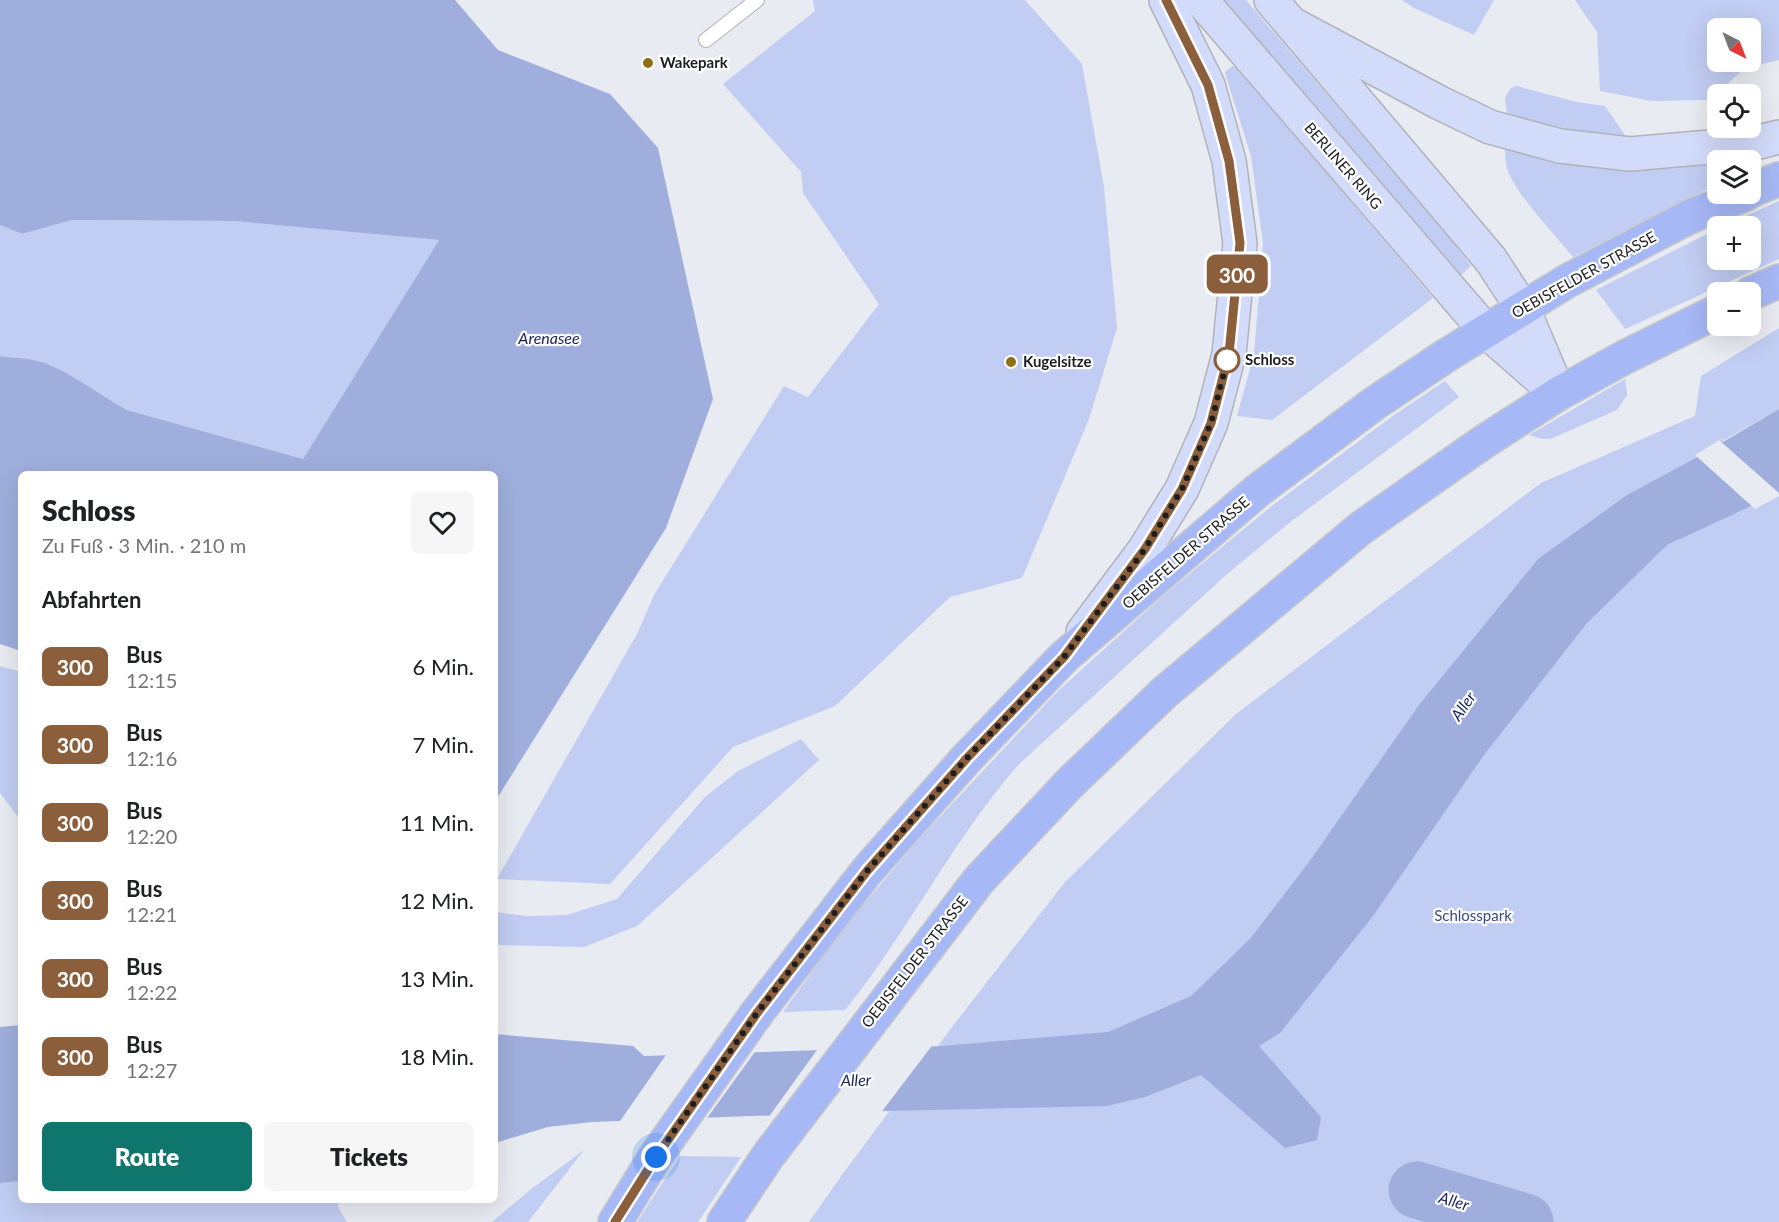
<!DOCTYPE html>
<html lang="de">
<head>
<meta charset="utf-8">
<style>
	body { margin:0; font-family:Lato,sans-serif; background:#f6f6f6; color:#202124; height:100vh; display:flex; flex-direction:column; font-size:22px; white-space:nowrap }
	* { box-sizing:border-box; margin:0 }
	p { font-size:20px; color:#757577 }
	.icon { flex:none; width:33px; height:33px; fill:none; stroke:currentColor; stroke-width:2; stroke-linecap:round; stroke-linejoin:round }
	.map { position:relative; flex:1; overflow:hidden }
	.panel { position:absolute; left:18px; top:471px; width:480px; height:732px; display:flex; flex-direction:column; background:#fff; border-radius:9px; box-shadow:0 6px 24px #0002 }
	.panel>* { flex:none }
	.badge { padding:0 12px; border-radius:9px; font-size:21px; line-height:39px }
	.needle { width:39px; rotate:138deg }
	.fabs { position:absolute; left:1707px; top:18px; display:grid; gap:12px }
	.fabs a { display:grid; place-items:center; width:54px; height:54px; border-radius:9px; background:#fff; box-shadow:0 6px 24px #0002; font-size:30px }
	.you { position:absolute; width:30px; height:30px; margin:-15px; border:4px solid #fff; border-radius:50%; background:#1a73e8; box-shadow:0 0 0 9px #1a73e833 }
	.map>.badge { position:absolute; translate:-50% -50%; box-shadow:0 0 0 3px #fff }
	h2 { padding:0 24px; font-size:22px; line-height:54px }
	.round { display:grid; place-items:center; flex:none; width:63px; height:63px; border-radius:9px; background:#f6f6f6 }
	.summary { display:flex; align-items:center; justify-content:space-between; height:102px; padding:0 24px }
	h1 { font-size:28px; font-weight:800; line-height:45px }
	.cta { display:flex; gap:12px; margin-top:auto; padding:12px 24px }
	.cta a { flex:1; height:69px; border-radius:9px; background:#0f766e; color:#fff; font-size:24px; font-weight:800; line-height:69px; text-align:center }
	.cta a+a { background:#f6f6f6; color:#202124 }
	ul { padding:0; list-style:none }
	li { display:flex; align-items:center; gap:18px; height:78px; padding:0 24px }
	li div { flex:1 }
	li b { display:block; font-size:22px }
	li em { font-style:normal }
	li .badge { min-width:66px; font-weight:700; text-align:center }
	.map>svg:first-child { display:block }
	.green { fill:#c1cdf2; fill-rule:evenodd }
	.water { fill:#9faedc }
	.pier { fill:#e8ebf1 }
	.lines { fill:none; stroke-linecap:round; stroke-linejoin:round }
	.river { stroke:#9faedc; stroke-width:57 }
	.lane-casing { stroke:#b1b3b9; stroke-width:16 }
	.secondary-casing { stroke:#b1b3b9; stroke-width:36 }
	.primary-casing { stroke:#c9c9c9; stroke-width:36 }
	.lane { stroke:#fff; stroke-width:14 }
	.secondary { stroke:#d3dbfa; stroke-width:33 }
	.primary { stroke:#a7b8f6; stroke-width:33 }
	.line-casing { stroke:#fff; stroke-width:14 }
	.line { stroke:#8b5e3c; stroke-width:9 }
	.walk { stroke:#1c1d1f; stroke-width:6; stroke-dasharray:0 10.8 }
	.poi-dot { fill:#8c7013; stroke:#fff; stroke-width:2 }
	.stop-dot { fill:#fff; stroke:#8b5e3c; stroke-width:3 }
	.labels { text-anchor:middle; stroke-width:4.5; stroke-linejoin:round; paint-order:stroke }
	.poi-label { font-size:15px; font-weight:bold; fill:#1c1d1f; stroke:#fff; text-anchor:start }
	.street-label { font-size:15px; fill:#1c1d1f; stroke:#fff }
	.stop-label { font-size:15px; font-weight:bold; fill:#1c1d1f; stroke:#fff; text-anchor:start }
	.park-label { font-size:15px; fill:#3a4a84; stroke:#fff }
	.water-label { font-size:16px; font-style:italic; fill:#182359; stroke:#fff }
</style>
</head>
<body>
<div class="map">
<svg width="1779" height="1222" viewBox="0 0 1779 1222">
	<rect width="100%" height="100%" fill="#e8ebf1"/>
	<!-- green -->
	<g class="green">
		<path d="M813 0H1025L1082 64 1104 187 1117 328 1089 419 1022 578 950 597 835 706 733 747 610 884 497 879 637 634 654 595 784 386 808 397 879 304 803 193 801 172 723 84 815 11Z"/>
		<path d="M1223 0H1246L1454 243 1471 266 1461 275Z"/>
		<path d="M1402 0H1494L1474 35 1414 8Z"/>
		<path d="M1575 0H1779V60L1745 68 1709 100 1652 101 1600 91 1597 32ZM1750 28V62H1718V28Z"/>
		<path d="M1233 66 1237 68 1433 298 1272 420 1237 416 1254 354 1263 243 1251 156 1225 73 1227 70Z"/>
		<path d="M1517 86 1576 102 1605 106 1631 144 1508 121 1505 98 1511 88Z"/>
		<path d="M1505 143 1700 163 1711 167 1715 176 1713 186 1573 257C1556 236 1516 194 1508 171 1505 162 1505 153 1505 143Z"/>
		<path d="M1779 201V259L1625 329 1596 290 1717 229 1718 260H1750V226H1723Z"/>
		<path d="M72 220 233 221 439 240 303 459 127 410 40 361 0 356V225L22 234Z"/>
		<path d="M1779 328V409L1724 440 1719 437 1779 491V1222H809L839 1179 952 1027 1065 882 1236 714 1541 483 1695 416 1701 376Z"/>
		<path d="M1625 379 1627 395 1617 410 1550 439H1542L1529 435Z"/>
		<path d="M1445 381 1459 397 1289 523 1226 575 1018 765C952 841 908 932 845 1010L783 1012 842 930 919 839 1057 692 1165 594 1273 505 1394 415Z"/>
		<path d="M0 666 21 672V821L0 793Z"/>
		<path d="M801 739 819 760 637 926 584 947 495 945V912L527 916 567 915 617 899 705 797 738 771Z"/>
		<path d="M584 1150 528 1222H492L530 1190Z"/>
		<path d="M680 1156 741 1157 698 1222H637Z"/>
		<path d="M21 1181V1200H338V1207L347 1222H0V1183Z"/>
	</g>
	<!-- water -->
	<g class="water">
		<path d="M0 0H455L498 50 610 94 658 148 713 399 666 528 496 800 495 474H21V651L0 644V356C13 358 29 358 42 362 72 373 99 395 127 410L303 459 439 240 233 221 72 220 22 234 0 225Z"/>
		<path d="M1779 409V493L1667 545 1587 623 1484 755 1373 916 1280 1033 1259 1046 1321 1117 1317 1140 1285 1148 1201 1075 1145 1097 1107 1106 886 1111 592 1122 548 1127 495 1143V1034L633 1046 644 1056 942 1046 1108 1032 1191 996 1250 939 1309 862 1419 705 1538 559 1627 495 1694 459Z"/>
		<path d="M21 1025V1181L0 1183V1027Z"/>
	</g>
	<!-- pier -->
	<g class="pier">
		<path d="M1719 440 1779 493V496L1755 509 1695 455Z"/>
		<path d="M934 1043 880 1114 768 1118 819 1047Z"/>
		<path d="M757 1049 705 1121 618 1124 668 1052Z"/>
	</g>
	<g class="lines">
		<!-- river -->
		<path class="river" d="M1417 1190 1525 1222"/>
		<!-- lane casing -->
		<g class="lane-casing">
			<path id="lane" d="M706 40 757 0"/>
		</g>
		<!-- secondary casing -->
		<g class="secondary-casing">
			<g id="secondary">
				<path d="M1201 0 1486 331 1558 394"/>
				<path d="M1271 0 1491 260 1523 309 1556 387"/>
				<path d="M1292 24 1440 103 1490 127 1560 146 1630 154 1755 143 1779 137"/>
				<path d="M1083 632 1145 549 1182 489 1211 423 1229 354 1240 243 1229 161 1208 85 1166 0"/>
			</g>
		</g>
		<!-- primary casing -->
		<g class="primary-casing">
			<g id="primary">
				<path d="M1750 191 1779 179"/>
				<path d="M1750 294 1779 281"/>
				<path d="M615 1222 655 1157 757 1013 867 871 967 758 1064 657 1257 491 1375 403 1447 355 1569 280 1689 217 1746 194"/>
				<path d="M724 1222 768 1156 979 880 1069 784 1165 692 1361 528 1482 443 1558 394 1625 357 1718 311"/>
			</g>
		</g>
		<!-- lane -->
		<use href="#lane" class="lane"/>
		<!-- secondary -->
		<use href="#secondary" class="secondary"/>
		<!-- primary -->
		<use href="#primary" class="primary"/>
	</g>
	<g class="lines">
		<!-- line casing -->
		<g class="line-casing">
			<path id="line" d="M615 1222 656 1157 757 1013 867 871 967 758 1064 657 1145 549 1182 489 1211 423 1229 354 1240 243 1229 161 1208 85 1166 0"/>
		</g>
		<!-- line -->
		<use href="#line" class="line"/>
		<!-- walk -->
		<path class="walk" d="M656 1157 757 1013 867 871 967 758 1064 657 1145 549 1182 489 1211 423 1229 354 1227 360"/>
	</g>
	<!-- markers -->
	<g class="poi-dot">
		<circle cx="648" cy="63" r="6"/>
		<circle cx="1011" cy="362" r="6"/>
	</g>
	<circle class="stop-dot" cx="1227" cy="360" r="12"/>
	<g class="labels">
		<!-- poi labels -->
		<g class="poi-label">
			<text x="660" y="68">Wakepark</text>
			<text x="1023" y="367">Kugelsitze</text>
		</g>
		<!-- street labels -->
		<g class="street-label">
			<text transform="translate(1343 166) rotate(49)" y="5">BERLINER RING</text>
			<text transform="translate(1584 275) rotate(-29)" y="5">OEBISFELDER STRASSE</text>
			<text transform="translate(1186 553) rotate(-41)" y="5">OEBISFELDER STRASSE</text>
			<text transform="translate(915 962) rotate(-52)" y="5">OEBISFELDER STRASSE</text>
		</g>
		<!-- stop labels -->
		<g class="stop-label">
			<text x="1245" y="365">Schloss</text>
		</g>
		<!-- park labels -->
		<g class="park-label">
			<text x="1473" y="921">Schlosspark</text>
		</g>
		<!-- water labels -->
		<g class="water-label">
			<text x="549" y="344">Arenasee</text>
			<text transform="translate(1463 706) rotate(-55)" y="6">Aller</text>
			<text transform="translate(856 1080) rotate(-1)" y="6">Aller</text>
			<text transform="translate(1454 1201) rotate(16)" y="6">Aller</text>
		</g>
	</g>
</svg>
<div class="fabs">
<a><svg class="needle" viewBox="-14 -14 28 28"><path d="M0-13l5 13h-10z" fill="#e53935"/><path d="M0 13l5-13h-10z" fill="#757577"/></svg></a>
<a><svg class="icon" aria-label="locate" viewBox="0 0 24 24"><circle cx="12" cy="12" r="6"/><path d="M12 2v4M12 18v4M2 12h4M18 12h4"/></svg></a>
<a><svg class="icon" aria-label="layers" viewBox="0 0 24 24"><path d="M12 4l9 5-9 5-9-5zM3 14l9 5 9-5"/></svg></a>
<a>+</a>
<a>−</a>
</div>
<div class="you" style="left:656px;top:1157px"></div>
<b class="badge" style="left:1237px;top:274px;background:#8b5e3c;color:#fff">300</b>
<section class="panel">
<div class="summary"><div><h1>Schloss</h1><p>Zu Fuß · 3 Min. · 210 m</p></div><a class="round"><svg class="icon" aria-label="heart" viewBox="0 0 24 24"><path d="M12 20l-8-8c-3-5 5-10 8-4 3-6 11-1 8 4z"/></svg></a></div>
<h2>Abfahrten</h2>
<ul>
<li><span class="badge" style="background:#8b5e3c;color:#fff">300</span><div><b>Bus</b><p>12:15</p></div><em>6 Min.</em></li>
<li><span class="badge" style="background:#8b5e3c;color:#fff">300</span><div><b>Bus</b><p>12:16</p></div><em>7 Min.</em></li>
<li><span class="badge" style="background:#8b5e3c;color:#fff">300</span><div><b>Bus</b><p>12:20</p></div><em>11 Min.</em></li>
<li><span class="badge" style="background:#8b5e3c;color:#fff">300</span><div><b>Bus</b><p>12:21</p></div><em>12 Min.</em></li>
<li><span class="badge" style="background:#8b5e3c;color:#fff">300</span><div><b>Bus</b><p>12:22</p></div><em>13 Min.</em></li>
<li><span class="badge" style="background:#8b5e3c;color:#fff">300</span><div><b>Bus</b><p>12:27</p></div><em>18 Min.</em></li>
</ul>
<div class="cta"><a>Route</a><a>Tickets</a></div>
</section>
</div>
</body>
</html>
